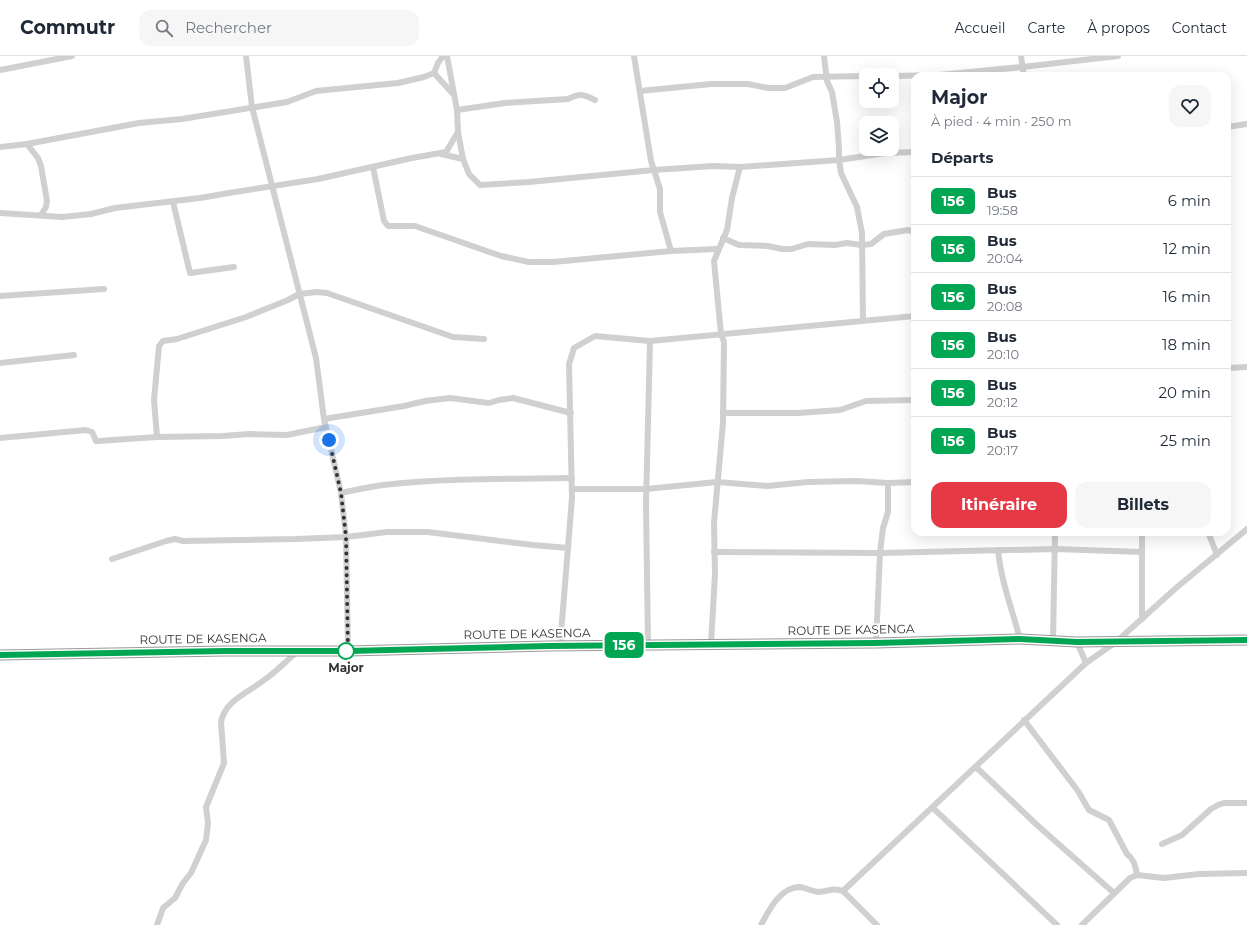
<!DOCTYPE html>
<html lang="fr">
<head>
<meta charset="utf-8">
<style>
	body { margin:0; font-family:Montserrat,sans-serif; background:#f6f6f7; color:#1f2937; height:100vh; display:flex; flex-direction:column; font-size:15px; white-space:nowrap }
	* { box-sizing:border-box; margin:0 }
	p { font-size:13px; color:#747a83 }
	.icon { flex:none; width:22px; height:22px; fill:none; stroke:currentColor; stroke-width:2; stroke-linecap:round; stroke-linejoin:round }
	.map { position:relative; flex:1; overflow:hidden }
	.drawer { position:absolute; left:911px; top:16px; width:320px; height:464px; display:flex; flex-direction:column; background:#fff; border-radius:12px; box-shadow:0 4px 16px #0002 }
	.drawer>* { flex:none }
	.badge { padding:0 8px; border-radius:6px; font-size:14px; line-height:26px }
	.fabs { position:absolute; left:859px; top:12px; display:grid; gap:8px }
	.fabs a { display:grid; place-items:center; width:40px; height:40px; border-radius:8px; background:#fff; box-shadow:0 4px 16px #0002; font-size:20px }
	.you { position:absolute; width:20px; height:20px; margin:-10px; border:3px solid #fff; border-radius:50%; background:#1a73e8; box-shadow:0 0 0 6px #1a73e833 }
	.map>.badge { position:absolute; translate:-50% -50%; box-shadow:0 0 0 2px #fff }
	h2 { padding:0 20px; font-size:15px; line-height:36px }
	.round { display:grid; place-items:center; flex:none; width:42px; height:42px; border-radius:12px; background:#f6f6f7 }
	.overview { display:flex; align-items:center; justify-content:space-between; height:68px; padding:0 20px }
	h1 { font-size:19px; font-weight:700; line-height:30px }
	.cta { display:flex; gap:8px; margin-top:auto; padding:8px 20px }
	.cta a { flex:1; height:46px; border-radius:12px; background:#e63946; color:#fff; font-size:16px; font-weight:700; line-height:46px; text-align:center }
	.cta a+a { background:#f6f6f7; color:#1f2937 }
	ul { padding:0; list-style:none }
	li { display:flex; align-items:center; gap:12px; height:48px; padding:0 20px; border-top:1px solid #e0e1e3 }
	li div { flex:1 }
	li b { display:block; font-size:15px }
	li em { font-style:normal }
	li .badge { min-width:44px; font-weight:700; text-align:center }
	header { display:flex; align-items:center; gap:24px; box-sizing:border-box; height:56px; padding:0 20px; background:#fff; border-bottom:1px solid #e0e1e3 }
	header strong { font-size:19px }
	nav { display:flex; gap:22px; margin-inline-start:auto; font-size:14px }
	.search { width:280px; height:36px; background:#f6f6f7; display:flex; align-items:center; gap:10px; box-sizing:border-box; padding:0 14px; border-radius:12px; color:#747a83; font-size:15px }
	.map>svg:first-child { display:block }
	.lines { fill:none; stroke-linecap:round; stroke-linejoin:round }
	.street { stroke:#d0d0d0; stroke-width:6 }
	.highway { stroke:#9a9a9a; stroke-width:11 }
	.line-casing { stroke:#fff; stroke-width:9 }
	.line { stroke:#00a651; stroke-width:6 }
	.walk { stroke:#333; stroke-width:4; stroke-dasharray:0 7.2 }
	.stop-dot { fill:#fff; stroke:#00a651; stroke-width:2 }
	.labels { text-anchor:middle; stroke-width:4; stroke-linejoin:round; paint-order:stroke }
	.street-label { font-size:12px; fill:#333; stroke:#fff }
	.stop-label { font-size:12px; font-weight:bold; fill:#333; stroke:#fff }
</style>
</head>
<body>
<header>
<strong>Commutr</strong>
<div class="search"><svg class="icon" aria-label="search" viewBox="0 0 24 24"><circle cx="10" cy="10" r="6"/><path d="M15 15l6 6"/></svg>Rechercher</div>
<nav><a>Accueil</a><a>Carte</a><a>À propos</a><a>Contact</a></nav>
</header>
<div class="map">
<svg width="1247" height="869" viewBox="0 0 1247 869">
	<rect width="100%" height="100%" fill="#fff"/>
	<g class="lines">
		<!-- street -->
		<g class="street">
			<path d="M246 0 252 51 316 302 324 363 341 437 346 481 348 595"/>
			<path d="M634 0 651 105 660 133V156L671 195"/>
			<path d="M824 0 827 25 832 36 837 66 839 92V104L841 117 857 151 862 177 863 265"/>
			<path d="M1021 0 1024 20"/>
			<path d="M0 14 72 0"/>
			<path d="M434 17 454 39"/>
			<path d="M892 20 939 19 1022 11 1118 0"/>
			<path d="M640 35 711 28H748L768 32H785L813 21 866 20"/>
			<path d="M457 54 505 47 568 43C580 37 583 38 595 44"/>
			<path d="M1227 71 1247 68"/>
			<path d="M458 76 463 103 469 118 480 129 529 126 654 114 713 110 740 111 839 104 885 97 915 96"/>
			<path d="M27 88 38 102 41 110 47 145 46 151 41 159"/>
			<path d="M0 91 27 88 139 67 182 63 287 46 316 35 398 27 424 21 434 17 438 7 443 0"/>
			<path d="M441 98 463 103"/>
			<path d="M373 111 384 165 388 170H415L501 200 529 206H553L671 195 718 193"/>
			<path d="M173 146 190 217 234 211"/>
			<path d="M0 157 62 161 91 158 115 152 200 142 235 136 318 123 412 102 446 96 458 76 457 54 447 0"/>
			<path d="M723 182 739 189 768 190 782 193H792L808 188 835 189 847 187 862 189 871 188 884 178 908 174 915 176"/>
			<path d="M0 240 104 233"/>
			<path d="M0 307 74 299"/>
			<path d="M1227 312 1247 311"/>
			<path d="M723 357H798L840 354 866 345 915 344"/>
			<path d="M324 363 404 350 425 345 450 342 489 347 499 344 513 342 571 357"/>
			<path d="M157 381 154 344 159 290 163 285 177 283 246 261 288 244 299 238 317 236 327 237 453 281 484 283"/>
			<path d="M0 382 86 374 92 376 96 385H98L157 381 223 380 249 378 287 379 326 371"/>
			<path d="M572 433H646L717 426 767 430 808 426 856 425 888 427"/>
			<path d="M341 437C355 434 369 431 383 429 446 422 510 423 572 422"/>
			<path d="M1142 476V563"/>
			<path d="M1208 476 1217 499"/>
			<path d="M998 494C1001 525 1012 553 1020 583"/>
			<path d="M714 496 880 497 1055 493 1142 496"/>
			<path d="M112 503 166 485 175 483 183 485 296 483 346 481 387 476H428L533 489 568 492"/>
			<path d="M1053 585 1055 476"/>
			<path d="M1077 586 1086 607"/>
			<path d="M876 587 880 497 883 472 888 456V427L915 426"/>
			<path d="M711 588 715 518 714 467 723 367 724 286 721 278 714 205 727 174 732 142 740 111"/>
			<path d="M648 589 646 448 650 285"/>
			<path d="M560 590 572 442 569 308 574 292 595 280 650 285 915 260"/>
			<path d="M1024 664 1078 735 1089 754 1109 764 1127 798C1134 803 1136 811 1137 819"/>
			<path d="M976 711 1037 769 1114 837"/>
			<path d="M933 752 1057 869"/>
			<path d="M1162 788 1182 779 1211 753 1218 749 1224 747H1247"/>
			<path d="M843 835 877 869"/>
			<path d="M157 869 163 852 175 842 183 827 191 817 206 784 208 767 206 751 224 707 221 666C225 644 248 637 264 624 276 616 286 605 297 596"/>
			<path d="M761 869C769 854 780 831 800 831 806 832 812 835 818 836 823 836 826 835 830 834 834 833 839 834 843 835L1086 607 1116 586 1176 532 1247 473"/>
			<path d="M1082 869 1130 822 1137 819 1164 822 1199 818 1247 817"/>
		</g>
		<!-- highway -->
		<path class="highway" d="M0 599 225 595H348L548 590 876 587 1020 583 1077 586 1247 584"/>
	</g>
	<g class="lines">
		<!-- line casing -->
		<g class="line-casing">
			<path id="line" d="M0 599 225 595H348L548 590 876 587 1020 583 1077 586 1247 584"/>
		</g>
		<!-- line -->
		<use href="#line" class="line"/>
		<!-- walk -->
		<path class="walk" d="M329 384 341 437 346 481 348 595H346"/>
	</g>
	<!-- markers -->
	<circle class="stop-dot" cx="346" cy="595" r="8"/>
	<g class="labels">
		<!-- street labels -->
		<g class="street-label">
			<text transform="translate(851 574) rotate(-1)" y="4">ROUTE DE KASENGA</text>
			<text transform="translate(527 578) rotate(-1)" y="4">ROUTE DE KASENGA</text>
			<text transform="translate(203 583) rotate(-1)" y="4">ROUTE DE KASENGA</text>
		</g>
		<!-- stop labels -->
		<g class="stop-label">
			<text x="346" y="616">Major</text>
		</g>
	</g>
</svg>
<div class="fabs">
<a><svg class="icon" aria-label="locate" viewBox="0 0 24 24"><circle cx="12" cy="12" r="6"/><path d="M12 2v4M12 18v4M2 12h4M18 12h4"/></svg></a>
<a><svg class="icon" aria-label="layers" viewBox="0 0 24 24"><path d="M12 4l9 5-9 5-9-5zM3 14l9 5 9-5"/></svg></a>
</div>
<div class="you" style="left:329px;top:384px"></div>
<b class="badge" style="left:624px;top:589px;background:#00a651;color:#fff">156</b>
<section class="drawer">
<div class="overview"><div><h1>Major</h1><p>À pied · 4 min · 250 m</p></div><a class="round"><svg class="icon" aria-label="heart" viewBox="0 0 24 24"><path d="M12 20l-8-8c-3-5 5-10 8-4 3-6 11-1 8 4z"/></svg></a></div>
<h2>Départs</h2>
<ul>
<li><span class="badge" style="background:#00a651;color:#fff">156</span><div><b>Bus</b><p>19:58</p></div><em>6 min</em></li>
<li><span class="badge" style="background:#00a651;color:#fff">156</span><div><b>Bus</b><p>20:04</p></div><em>12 min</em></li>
<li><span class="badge" style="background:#00a651;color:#fff">156</span><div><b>Bus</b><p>20:08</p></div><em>16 min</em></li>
<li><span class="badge" style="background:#00a651;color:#fff">156</span><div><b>Bus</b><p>20:10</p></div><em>18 min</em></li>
<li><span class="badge" style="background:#00a651;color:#fff">156</span><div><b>Bus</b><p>20:12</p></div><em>20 min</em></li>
<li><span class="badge" style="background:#00a651;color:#fff">156</span><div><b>Bus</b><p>20:17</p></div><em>25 min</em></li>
</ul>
<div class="cta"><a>Itinéraire</a><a>Billets</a></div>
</section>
</div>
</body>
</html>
